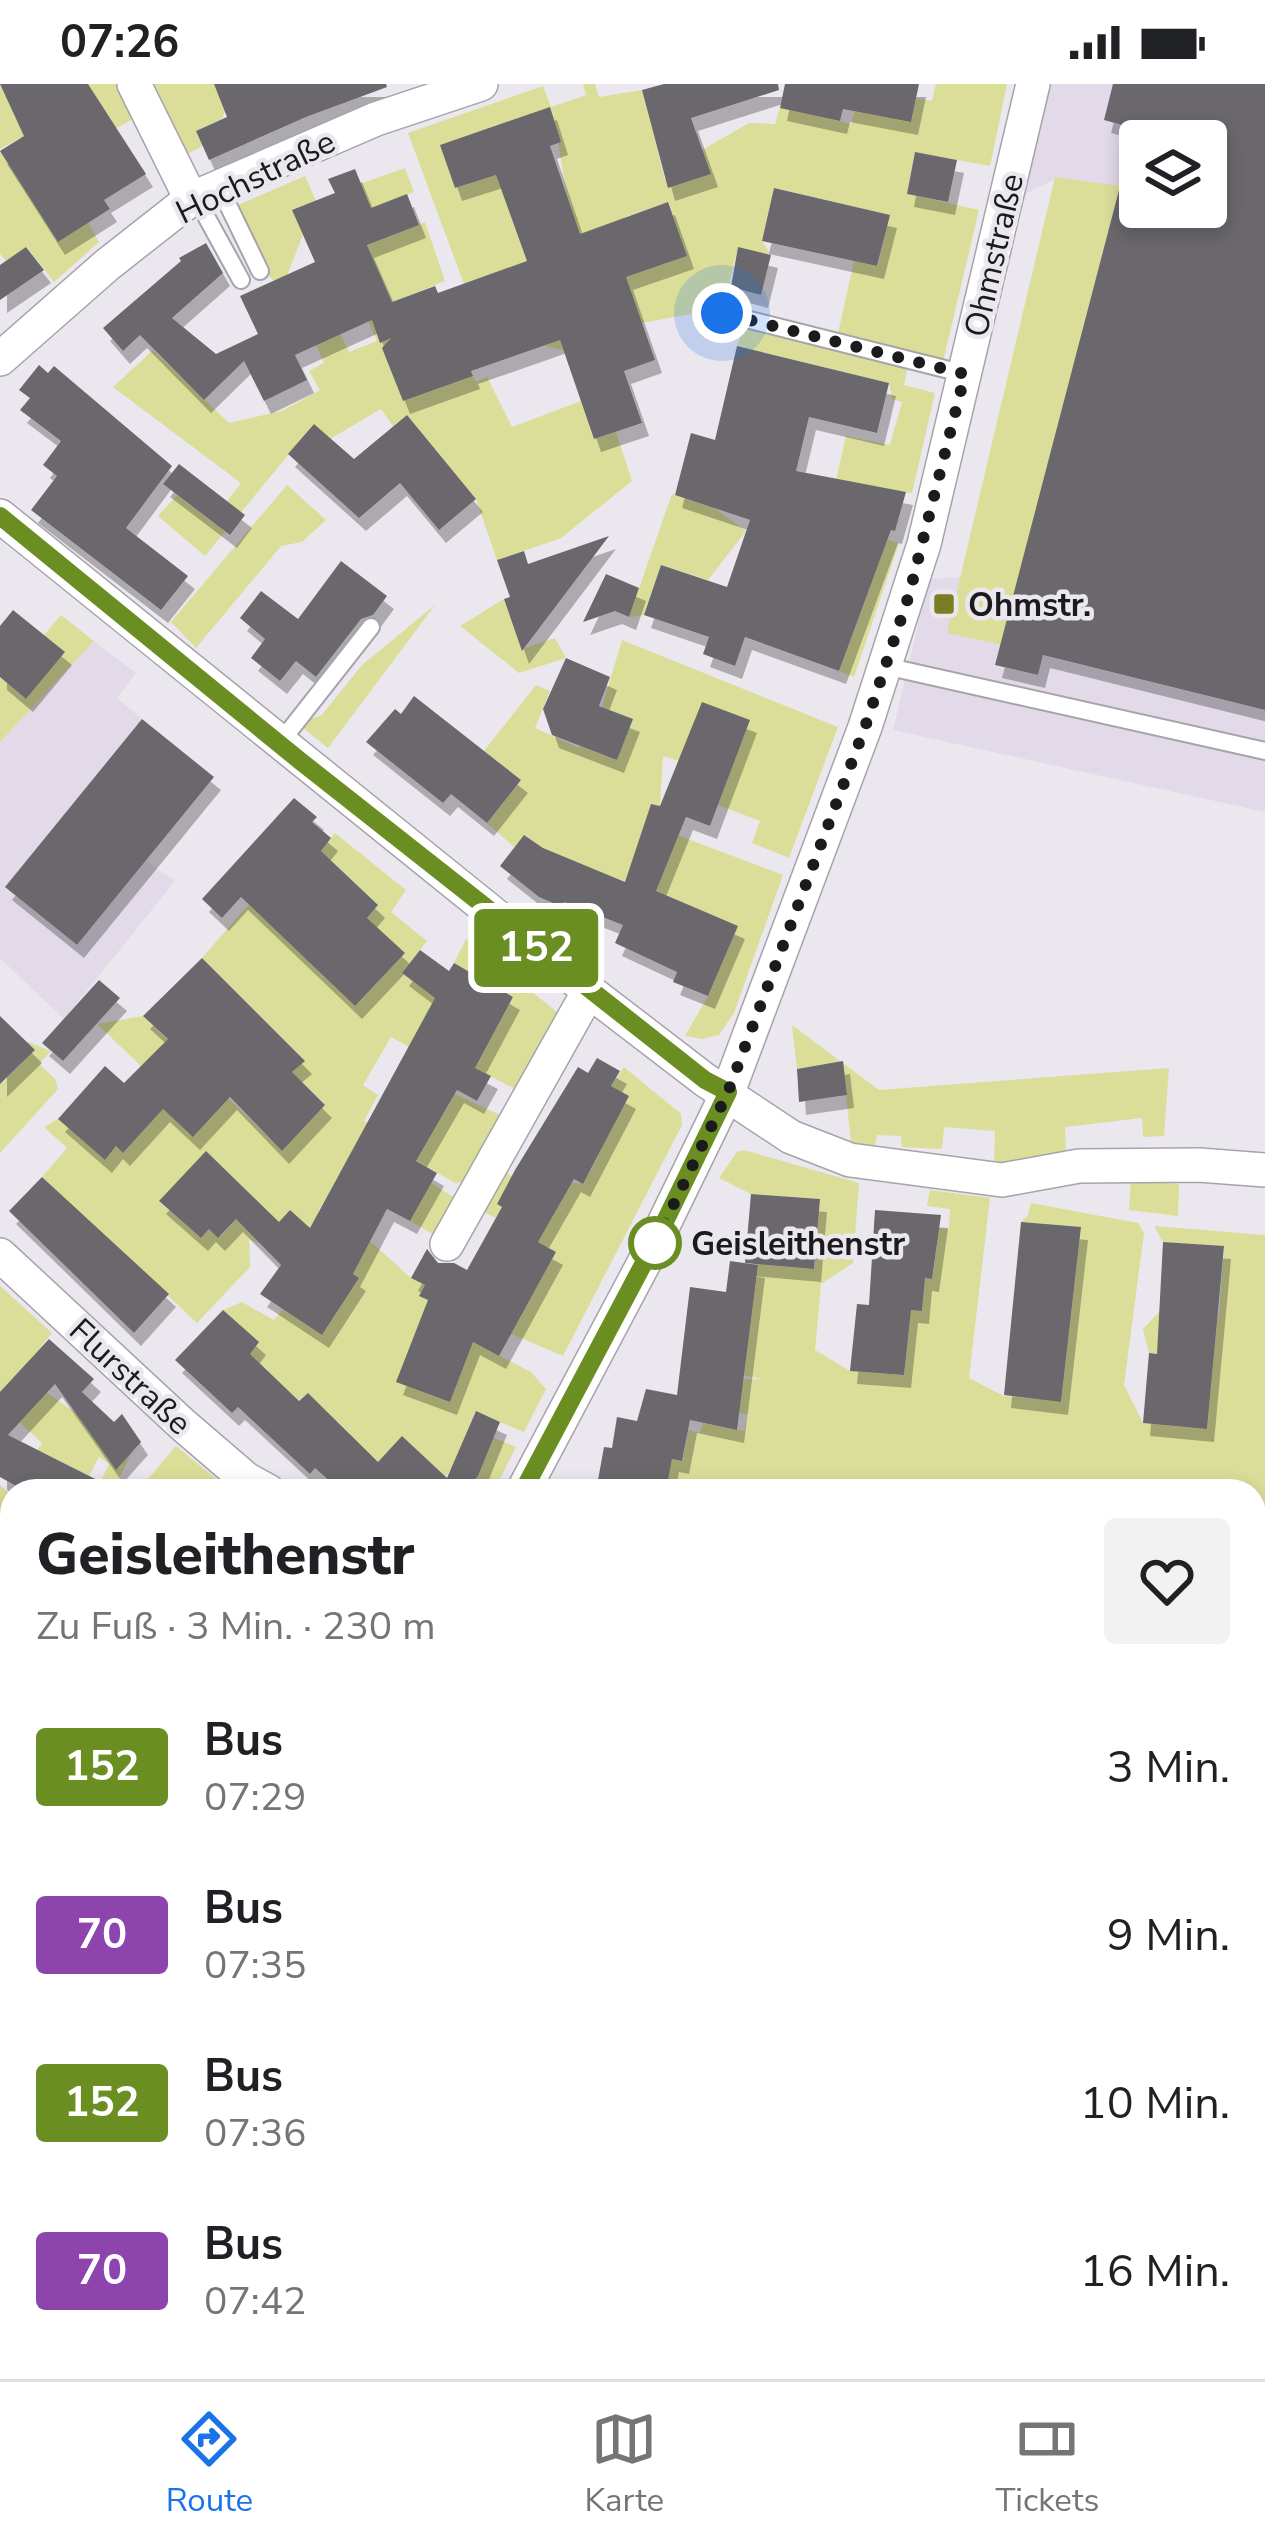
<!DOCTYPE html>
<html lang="de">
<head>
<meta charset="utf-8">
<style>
	body { margin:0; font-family:"Nunito Sans",sans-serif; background:#f2f2f2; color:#202124; height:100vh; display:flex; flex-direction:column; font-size:45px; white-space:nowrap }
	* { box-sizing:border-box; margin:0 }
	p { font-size:39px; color:#757577 }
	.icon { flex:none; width:66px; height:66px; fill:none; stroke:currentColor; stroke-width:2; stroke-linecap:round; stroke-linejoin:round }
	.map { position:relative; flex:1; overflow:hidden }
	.panel { position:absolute; left:0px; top:1395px; width:1266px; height:900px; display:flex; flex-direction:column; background:#fff; border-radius:36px 36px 0 0; box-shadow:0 6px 18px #0003 }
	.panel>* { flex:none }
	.badge { padding:0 24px; border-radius:9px; font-size:42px; line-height:78px }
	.fabs { position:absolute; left:1119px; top:36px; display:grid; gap:24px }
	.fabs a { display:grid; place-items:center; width:108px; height:108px; border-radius:12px; background:#fff; box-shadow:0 6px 18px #0003; font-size:60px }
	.you { position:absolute; width:60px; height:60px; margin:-30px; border:9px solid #fff; border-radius:50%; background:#1a73e8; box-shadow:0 0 0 18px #1a73e833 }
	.map>.badge { position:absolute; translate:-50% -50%; box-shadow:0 0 0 6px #fff }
	.round { display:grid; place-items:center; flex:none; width:126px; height:126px; border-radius:12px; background:#f2f2f2 }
	.overview { display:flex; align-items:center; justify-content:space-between; height:204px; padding:0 36px }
	h1 { font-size:57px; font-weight:800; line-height:90px }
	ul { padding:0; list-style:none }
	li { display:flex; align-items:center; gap:36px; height:168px; padding:0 36px }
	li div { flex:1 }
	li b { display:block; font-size:45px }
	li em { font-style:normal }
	li .badge { min-width:132px; font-weight:700; text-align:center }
	.status { display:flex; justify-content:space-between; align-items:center; height:84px; padding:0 60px; background:#fff; direction:ltr }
	.status svg { height:33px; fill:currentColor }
	.tabs { display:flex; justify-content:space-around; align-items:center; height:168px; border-top:3px solid #e0e0e0; background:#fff; font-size:33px; color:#757577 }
	.tabs a { display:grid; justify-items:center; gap:6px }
	.tabs .active { color:#1a73e8 }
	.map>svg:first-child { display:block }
	.built { fill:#e2dae8; fill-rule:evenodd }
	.green { fill:#dbde99; fill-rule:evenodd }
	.building { fill:#6a676d; filter:url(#shadow) }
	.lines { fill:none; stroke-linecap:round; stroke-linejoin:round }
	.lane-casing { stroke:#a7a3aa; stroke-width:20 }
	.street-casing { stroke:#a7a3aa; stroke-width:36 }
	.secondary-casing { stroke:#a7a3aa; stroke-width:48 }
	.lane { stroke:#fff; stroke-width:16 }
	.street { stroke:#fff; stroke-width:33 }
	.secondary { stroke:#fff; stroke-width:45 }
	.rail { stroke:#605e62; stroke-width:9; stroke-dasharray:18 9; stroke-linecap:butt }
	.line-casing { stroke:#fff; stroke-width:27 }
	.line { stroke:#6b8e23; stroke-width:18 }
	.walk { stroke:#1b1a1d; stroke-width:12; stroke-dasharray:0 21.6 }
	.poi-dot { fill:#7b7c25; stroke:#ebe7ef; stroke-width:4.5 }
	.stop-dot { fill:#fff; stroke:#6b8e23; stroke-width:6 }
	.labels { text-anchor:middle; stroke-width:9; stroke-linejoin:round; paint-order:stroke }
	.street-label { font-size:33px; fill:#1b1a1d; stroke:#ebe7ef }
	.poi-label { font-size:33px; font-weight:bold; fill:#1b1a1d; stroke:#ebe7ef; text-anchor:start }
	.stop-label { font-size:33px; font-weight:bold; fill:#1b1a1d; stroke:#ebe7ef; text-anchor:start }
</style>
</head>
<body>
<div class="status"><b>07:26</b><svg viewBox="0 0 49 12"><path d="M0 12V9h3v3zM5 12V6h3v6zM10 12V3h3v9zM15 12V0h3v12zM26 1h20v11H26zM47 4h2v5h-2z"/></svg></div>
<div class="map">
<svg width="1265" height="2295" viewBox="0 0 1265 2295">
	<defs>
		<filter id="shadow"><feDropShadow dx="7" dy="13" stdDeviation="0" flood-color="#0004"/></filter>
	</defs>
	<rect width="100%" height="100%" fill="#ebe7ef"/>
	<!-- built -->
	<g class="built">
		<path d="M1048 0H1265V728L893 646 929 495 962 493 1055 95 1025 110ZM1140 57H1206V123H1140Z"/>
		<path d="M94 557 136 589 117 614 142 635 6 802 76 860 146 777 175 797 64 935 0 874V658Z"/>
	</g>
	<!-- green -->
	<g class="green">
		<path d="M18 0H121L137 33 115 45 31 48 0 65V2L3 7Z"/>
		<path d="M146 0H214L225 27 222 35 196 47 203 62 185 71Z"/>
		<path d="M583 0H595L599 13 642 6 665 95 687 98 710 90 702 66 749 39 775 40 780 23 851 40 855 26 911 36 916 14 932 17 936 0H1007L990 82 915 68 907 110 979 126 942 282 837 254 854 177 878 182 889 131 775 104 762 157 771 171 738 164 723 224 642 239 563 266 545 262 531 220 464 200 408 49 543 2 551 23 586 11ZM550 24C561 58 560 89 571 123L515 142 496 90 455 104 441 61ZM668 118 686 172 644 187 625 133Z"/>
		<path d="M0 67 58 157 88 138 99 158 54 198 27 163 6 177 0 170Z"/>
		<path d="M405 84 414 108 380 121 419 141 425 138 445 197 387 220 414 312 473 292 476 298 487 293 512 343 581 317 594 355 616 348 632 397 561 454 497 476 476 415 407 331 393 342 381 325 330 355 313 341 205 472 158 432 177 411 212 437 241 399 113 303 153 266 229 339 282 327 320 306 309 287 324 279 307 241 331 230 349 268 377 257 359 215 376 182 363 151 354 154 334 109Z"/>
		<path d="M305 92 316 117 292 126 303 151 287 191 274 197 253 173 231 124Z"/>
		<path d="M1055 93 1120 102 1002 561 947 549Z"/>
		<path d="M751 241 908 282 904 301 935 309 912 409 836 396 846 352 890 361 902 318 892 315 889 299 737 262 742 247Z"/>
		<path d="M287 401 326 436 302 458 281 462 196 564 171 538Z"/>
		<path d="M672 410 714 424 746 447 708 496 661 481 644 531 629 533Z"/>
		<path d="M788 430 899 459 854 593 839 587 875 489Z"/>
		<path d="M504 515 522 565 555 554 566 574 519 589 460 542Z"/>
		<path d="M435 521 328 664 296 638 321 632 362 581Z"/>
		<path d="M61 531 94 557 0 658V593L25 614 44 551Z"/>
		<path d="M622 556 838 643 789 774 752 759 760 737 718 721 679 677 663 672 660 722 651 720 637 764 677 751 783 791 734 929 719 951 702 955 685 952 708 912 738 842 548 768 525 751 514 763 487 739 521 696 484 667 536 601 550 607 535 644 579 664 597 627V668L617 675 632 635 602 623Z"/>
		<path d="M335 749 406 806 391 828 427 857 402 889 436 913 418 946 477 979 513 913 454 879 466 855 557 928 515 1005 467 980 460 992 391 953 363 1001 378 1011 364 1037 420 1069 455 1010 500 1031 464 1098 455 1099 414 1075 431 1099 455 1114 434 1151 410 1137 376 1099 344 1082 318 1128 370 1157 411 1194 425 1201 419 1212 517 1239 556 1168 481 1126 503 1087 512 1092 497 1120 544 1146 571 1099H583L599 1072 596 1070 628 1012 611 1002 624 983 681 1030 682 1041 563 1272 509 1249 498 1271 531 1288 546 1305 524 1348 475 1328 469 1343 516 1363 494 1407H463L476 1393 459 1377 445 1392 403 1353 365 1391 349 1349 308 1309 286 1325 265 1305 269 1288 224 1246 233 1236 223 1226 242 1218 274 1236 283 1225 322 1251 359 1194 312 1163 273 1174 306 1141 291 1127 260 1160 249 1155 250 1183 197 1239 42 1093 67 1064 44 1043 58 1035 105 1075 116 1062 124 1068 148 1041 141 982 97 940 143 932 282 1066 325 1021 292 988 304 976 202 874 249 820 367 834 378 821 332 777 298 759 325 761ZM206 1068 245 1126 219 1154 209 1145 200 1153 159 1118Z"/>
		<path d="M792 941 879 1006 1169 984 1164 1052 1143 1053 1142 1034 1065 1043 1066 1070 994 1081 995 1047 944 1043 942 1065 902 1063 901 1052 877 1051 875 1062 851 1061 843 978 797 985Z"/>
		<path d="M26 957 51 967 39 980 55 995 58 1005 0 1069V996L3 998 22 979 14 971Z"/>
		<path d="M744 1066 859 1099 853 1179 821 1200 815 1266 850 1287 904 1291 910 1226 925 1194H932L937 1163 930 1143 949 1145 950 1125 927 1122 930 1106 990 1114 969 1294 1004 1312 1061 1317 1081 1144 1021 1138 1028 1131 1031 1119 1138 1139 1144 1149 1124 1301 1143 1339 1207 1344 1213 1275 1149 1269 1143 1245 1159 1228 1219 1231 1224 1163 1163 1158 1154 1142 1265 1151V1614L1254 1612V1562L1261 1533 1254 1531V1407H659L672 1375 683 1376 688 1346 700 1349 703 1339 744 1347 748 1331 734 1328 740 1295H762L701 1284 682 1273 745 1280 758 1180 814 1184 820 1115 751 1110 719 1094 737 1068Z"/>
		<path d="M1131 1096 1179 1100 1178 1132 1129 1126Z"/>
		<path d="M0 1202 52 1249 22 1286 47 1309 132 1368 113 1407H96L109 1380 99 1373 89 1392 48 1371 22 1405 25 1407H12V1509L0 1529V1401L10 1410 42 1359 0 1320Z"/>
		<path d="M176 1362 231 1407H160L147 1396Z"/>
		<path d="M12 1866V2022L0 2015V1868Z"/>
		<path d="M460 2283H650L648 2287 657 2295H474Z"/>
	</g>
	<!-- building -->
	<g class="building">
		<path d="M0 0H88L146 90 104 116 110 125 58 158 0 67 24 52Z"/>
		<path d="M214 0H386L387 3 306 33 209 76 196 47 227 33Z"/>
		<path d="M664 0H778L779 6 691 34 711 90 668 104 642 6Z"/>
		<path d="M785 0H919L911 38 843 25 840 37 780 24Z"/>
		<path d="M1113 0H1265V626L1043 571 1038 591 995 581 1130 64 1140 65V123H1206V57H1133L1137 45 1104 36Z"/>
		<path d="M550 23 561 58 550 62 580 150 668 118 687 172 626 193 655 276 624 287 642 339 594 355 560 256 471 287 473 292 403 317 382 264 391 254 380 259 372 236 295 271 307 296 264 317 244 277 204 316 140 251 123 267 103 244 181 177 179 174 206 159 223 189 172 234 216 270 258 250 240 212 315 178 292 126 335 109 328 95 355 85 371 124 407 110 419 141 367 161 392 218 435 202 438 209 527 177 496 91 455 104 440 61Z"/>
		<path d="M915 68 957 76 948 118 907 110Z"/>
		<path d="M774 104 890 131 877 182 762 157Z"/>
		<path d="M26 163 44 186 0 216V181Z"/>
		<path d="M738 163 771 171 761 211 731 203Z"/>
		<path d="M737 262 889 299 877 349 809 333 796 387 906 408 895 447 891 446 839 587 745 553 735 582 703 570 709 553 644 531 661 481 727 503 750 436 675 411 691 349 715 356Z"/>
		<path d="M39 281 48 289 54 282 172 382 126 444 188 492 161 526 31 426 57 392 43 381 61 357 20 326 30 314 19 306Z"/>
		<path d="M407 331 476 415 439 446 400 399 359 434 288 370 314 340 354 375Z"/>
		<path d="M179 380 245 431 230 451 163 400Z"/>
		<path d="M609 452 522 567 504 515 510 513 497 476 524 467 528 480Z"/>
		<path d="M341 477 387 512 373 531 361 535 316 593 296 577 280 597 251 574 265 555 240 534 261 507 298 535Z"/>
		<path d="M606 490 639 504 629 533 615 527 583 538Z"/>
		<path d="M13 526 65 568 26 615 0 593V542Z"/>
		<path d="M566 574 610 593 599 622 633 635 617 676 552 651 543 625Z"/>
		<path d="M414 612 521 696 487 739 451 710 443 719 366 658 395 625 401 630Z"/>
		<path d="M702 618 750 636 710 742 686 733 656 807 738 842 708 912 673 898 677 888 615 859 623 841 564 818 562 823 539 813 500 782 524 751 543 764 625 798 651 720 660 722Z"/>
		<path d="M142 635 214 693 77 861 5 803Z"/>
		<path d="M294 714 317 733 312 738 331 754 321 767 378 821 367 834 405 869 355 922 241 813 222 834 202 815Z"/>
		<path d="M420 866 449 887 454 879 513 913 475 984 491 992 477 1017 457 1006 416 1077 437 1089 410 1137 387 1125 353 1190 359 1194 322 1251 260 1210 281 1181 236 1135 218 1154 209 1145 201 1154 159 1117 206 1067 279 1138 290 1126 310 1144 435 914 402 889Z"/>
		<path d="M202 874 305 977 292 988 325 1021 282 1067 230 1013 193 1053 163 1025 123 1069 116 1062 105 1076 58 1035 105 982 124 999 168 955 143 932Z"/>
		<path d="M99 896 120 914 63 977 42 959Z"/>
		<path d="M0 932 35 966 0 1000Z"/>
		<path d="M597 974 620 987 611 1002 629 1012 583 1100 574 1095 538 1158 556 1168 499 1272 473 1258 450 1318 396 1298 428 1216 419 1212 425 1201 411 1194 427 1165 438 1179H454L467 1186 502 1123 497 1120 515 1086 578 983 588 989Z"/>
		<path d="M843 977 847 1011 799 1018 797 985Z"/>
		<path d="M42 1093 169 1210 134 1249 9 1127Z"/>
		<path d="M751 1110 820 1115 814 1185 745 1179Z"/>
		<path d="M875 1126 941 1131 932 1195 925 1194 922 1227 911 1226 904 1291 850 1287 857 1220 869 1221Z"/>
		<path d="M1021 1138 1081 1143 1061 1318 1004 1311Z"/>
		<path d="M1163 1158 1224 1162 1207 1345 1143 1339 1149 1269 1157 1270Z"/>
		<path d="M730 1177 758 1181 737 1346 690 1336 682 1377 672 1375 666 1407H596L604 1363 612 1364 617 1333 637 1337 646 1305 677 1311 690 1203 726 1208Z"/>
		<path d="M223 1226 259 1258 250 1270 299 1317 308 1309 378 1378 402 1352 447 1394 476 1327 500 1338 478 1392 463 1407H341L315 1384 310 1390 238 1323 232 1329 175 1276Z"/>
		<path d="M49 1255 94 1295 82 1308 114 1338 122 1330 141 1358 116 1386 55 1300 8 1351 119 1407H25L0 1393V1308Z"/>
	</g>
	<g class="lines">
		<!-- lane casing -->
		<g class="lane-casing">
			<g id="lane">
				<path d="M228 121 260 187"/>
				<path d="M207 134 241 196"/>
				<path d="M722 229 965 290"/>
				<path d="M885 582 1265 667"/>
				<path d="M279 660 371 543"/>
				<path d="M94 2283 106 2295"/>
				<path d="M205 2295 217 2283 229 2295"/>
			</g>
		</g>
		<!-- street casing -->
		<g class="street-casing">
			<g id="street">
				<path d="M134 0 191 115"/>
				<path d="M0 275 107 181 191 115 376 35 481 0"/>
				<path d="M0 432 589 907 705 996 791 1053 850 1076 1002 1096 1079 1082 1199 1081 1265 1086"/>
				<path d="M447 1160 589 907"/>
				<path d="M0 1171 182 1340 246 1395 268 1407"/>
				<path d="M523 1407 654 1160 728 1008 865 643 924 460 1033 0"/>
				<path d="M0 1635 12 1643"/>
				<path d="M1254 1638 1265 1641"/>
				<path d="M841 2283 854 2295"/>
			</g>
		</g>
		<!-- secondary casing -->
		<g class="secondary-casing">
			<g id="secondary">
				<path d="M0 2079 12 2086"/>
				<path d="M366 2283 388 2295"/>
			</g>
		</g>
		<!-- lane -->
		<use href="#lane" class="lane"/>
		<!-- street -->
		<use href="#street" class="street"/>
		<!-- secondary -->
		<use href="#secondary" class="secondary"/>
		<!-- rail -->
		<path class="rail" d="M0 2274 21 2295"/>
	</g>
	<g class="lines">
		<!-- line casing -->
		<g class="line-casing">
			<path id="line" d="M0 432 299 676 705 996 728 1008 654 1160 523 1407"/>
		</g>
		<!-- line -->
		<use href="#line" class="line"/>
		<!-- walk -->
		<path class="walk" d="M655 1159 728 1008 865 643 909 511 965 290 722 229"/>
	</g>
	<!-- markers -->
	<rect class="poi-dot" x="932" y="508" width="24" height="24" rx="6"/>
	<circle class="stop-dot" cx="655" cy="1159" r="24"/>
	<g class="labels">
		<!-- street labels -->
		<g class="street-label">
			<text transform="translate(255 92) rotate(-26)" y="12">Hochstraße</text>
			<text transform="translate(993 171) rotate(-77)" y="12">Ohmstraße</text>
			<text transform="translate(131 1292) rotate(43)" y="12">Flurstraße</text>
		</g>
		<!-- poi labels -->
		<g class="poi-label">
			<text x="968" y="532">Ohmstr.</text>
		</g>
		<!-- stop labels -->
		<g class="stop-label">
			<text x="691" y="1171">Geisleithenstr</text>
		</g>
	</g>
</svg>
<div class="fabs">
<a><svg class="icon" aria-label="layers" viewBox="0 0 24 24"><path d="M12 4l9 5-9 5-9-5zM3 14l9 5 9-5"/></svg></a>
</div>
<div class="you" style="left:722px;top:229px"></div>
<b class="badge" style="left:536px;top:864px;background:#6b8e23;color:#fff">152</b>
<section class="panel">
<div class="overview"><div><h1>Geisleithenstr</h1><p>Zu Fuß · 3 Min. · 230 m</p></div><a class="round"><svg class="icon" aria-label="heart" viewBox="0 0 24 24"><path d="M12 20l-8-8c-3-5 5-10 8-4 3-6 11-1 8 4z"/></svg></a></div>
<ul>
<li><span class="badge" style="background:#6b8e23;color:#fff">152</span><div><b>Bus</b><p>07:29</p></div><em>3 Min.</em></li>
<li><span class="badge" style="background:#8e44ad;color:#fff">70</span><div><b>Bus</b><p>07:35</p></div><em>9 Min.</em></li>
<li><span class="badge" style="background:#6b8e23;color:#fff">152</span><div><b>Bus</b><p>07:36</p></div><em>10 Min.</em></li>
<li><span class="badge" style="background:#8e44ad;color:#fff">70</span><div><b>Bus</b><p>07:42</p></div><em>16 Min.</em></li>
</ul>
</section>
</div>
<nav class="tabs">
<a class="active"><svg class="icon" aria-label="directions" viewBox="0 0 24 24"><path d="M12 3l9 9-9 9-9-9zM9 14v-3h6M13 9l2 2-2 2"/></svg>Route</a>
<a><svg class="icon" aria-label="map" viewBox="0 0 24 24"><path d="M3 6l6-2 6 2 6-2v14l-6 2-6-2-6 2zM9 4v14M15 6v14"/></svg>Karte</a>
<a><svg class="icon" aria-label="tickets" viewBox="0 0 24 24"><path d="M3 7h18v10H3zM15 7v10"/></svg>Tickets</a>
</nav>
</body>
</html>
